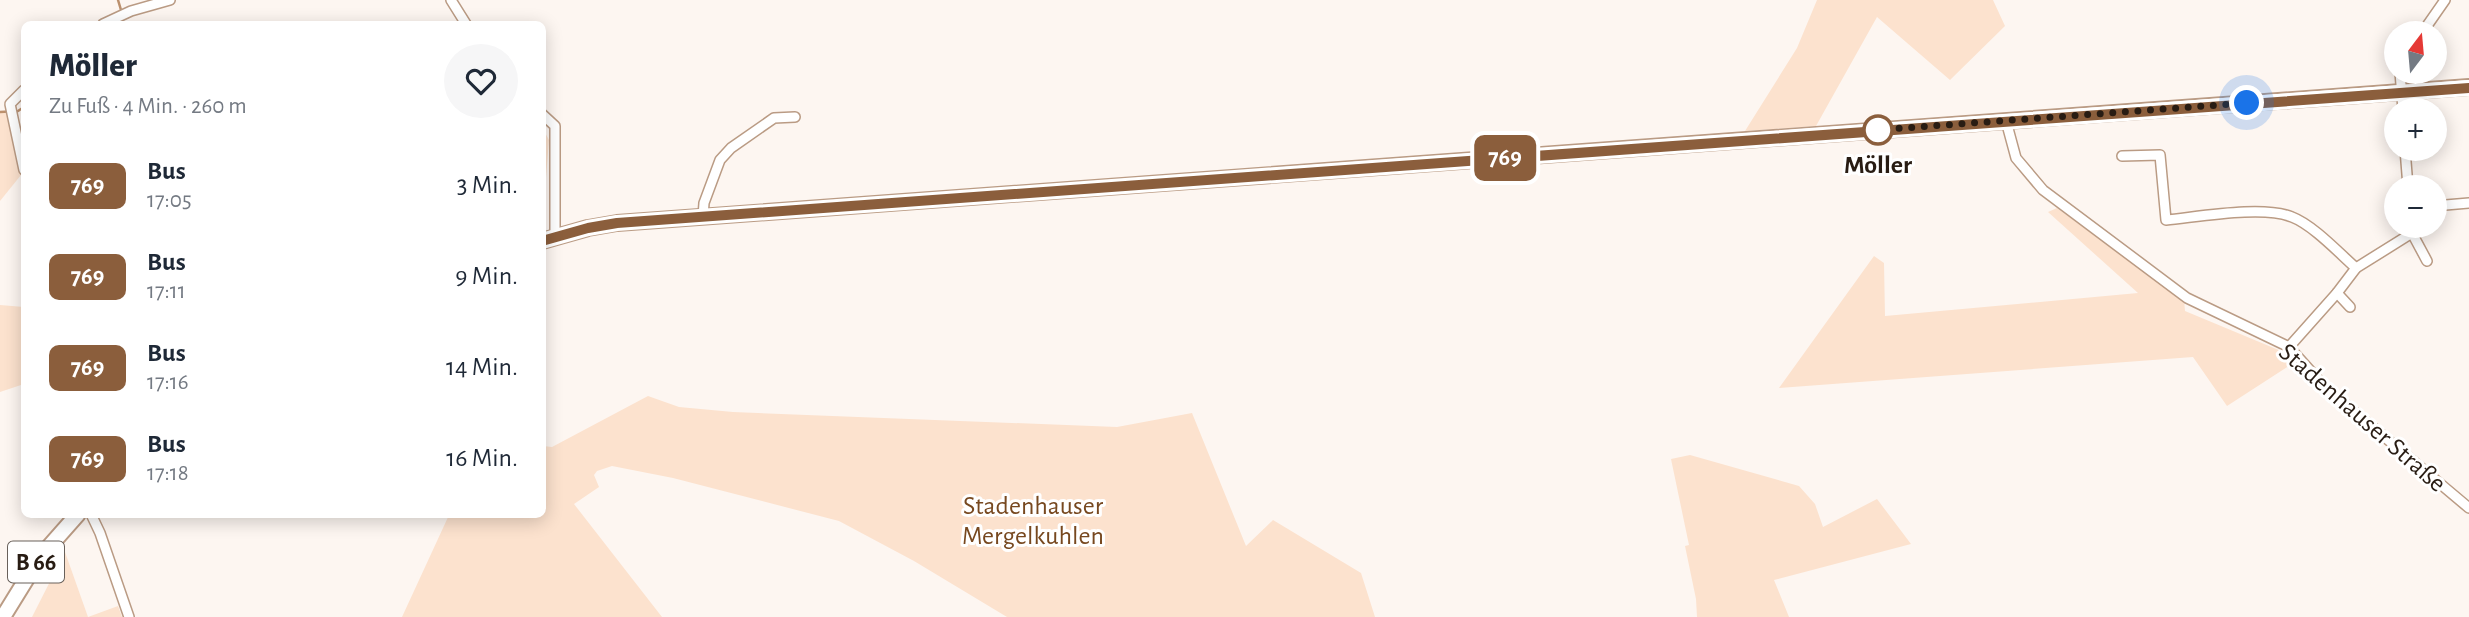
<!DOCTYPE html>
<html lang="de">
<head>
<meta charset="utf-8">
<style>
	body { margin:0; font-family:"Alegreya Sans",sans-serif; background:#f6f6f7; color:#1f2937; height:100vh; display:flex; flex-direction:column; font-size:26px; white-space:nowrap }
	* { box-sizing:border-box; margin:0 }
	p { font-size:23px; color:#747a83 }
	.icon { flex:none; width:38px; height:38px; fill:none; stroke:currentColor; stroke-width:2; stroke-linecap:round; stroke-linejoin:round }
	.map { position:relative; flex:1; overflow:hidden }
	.details { position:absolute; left:21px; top:21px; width:525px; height:497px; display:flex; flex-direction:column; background:#fff; border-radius:10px; box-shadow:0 4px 18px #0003 }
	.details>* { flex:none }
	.badge { padding:0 14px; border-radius:10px; font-size:24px; line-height:46px }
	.needle { width:46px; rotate:16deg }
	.controls { position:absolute; left:2384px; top:21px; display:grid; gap:14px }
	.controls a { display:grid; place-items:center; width:63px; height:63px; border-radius:50%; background:#fff; box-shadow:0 4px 18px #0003; font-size:35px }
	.you { position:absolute; width:35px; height:35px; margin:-18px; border:5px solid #fff; border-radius:50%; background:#1a73e8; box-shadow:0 0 0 10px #1a73e833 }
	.map>.badge { position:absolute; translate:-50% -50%; box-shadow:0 0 0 4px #fff }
	.round { display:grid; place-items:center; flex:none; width:74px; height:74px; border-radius:37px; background:#f6f6f7 }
	.summary { display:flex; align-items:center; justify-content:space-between; height:119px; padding:0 28px }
	h1 { font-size:33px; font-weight:800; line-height:52px }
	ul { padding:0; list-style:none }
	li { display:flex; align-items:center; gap:21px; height:91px; padding:0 28px }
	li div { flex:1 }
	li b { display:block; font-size:26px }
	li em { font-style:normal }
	li .badge { min-width:77px; font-weight:700; text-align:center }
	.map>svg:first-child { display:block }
	.green { fill:#fce2ce }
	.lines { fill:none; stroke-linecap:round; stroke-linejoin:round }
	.stream { stroke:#bc906d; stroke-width:2.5 }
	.minor-casing { stroke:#ba9b84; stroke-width:12 }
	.primary-casing { stroke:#ba9b84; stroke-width:18 }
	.minor { stroke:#fff; stroke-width:9 }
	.primary { stroke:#fff; stroke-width:14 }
	.line-casing { stroke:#fff; stroke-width:16 }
	.line { stroke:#8b5e3c; stroke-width:10 }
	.walk { stroke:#281c13; stroke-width:7; stroke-dasharray:0 12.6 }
	.stop-dot { fill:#fff; stroke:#8b5e3c; stroke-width:3.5 }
	.labels { text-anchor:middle; stroke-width:6; stroke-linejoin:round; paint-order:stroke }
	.shield { fill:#fff; stroke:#68605a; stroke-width:2 }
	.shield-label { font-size:24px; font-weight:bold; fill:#281c13 }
	.stop-label { font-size:26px; font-weight:bold; fill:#281c13; stroke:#fff }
	.street-label { font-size:26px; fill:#281c13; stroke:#fff }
	.park-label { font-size:26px; fill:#77481f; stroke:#fff }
</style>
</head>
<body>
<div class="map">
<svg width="2469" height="617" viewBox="0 0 2469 617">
	<rect width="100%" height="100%" fill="#fdf6f1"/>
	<!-- green -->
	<g class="green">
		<path d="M1817 0H1993L2005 26 1950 80 1877 17 1816 126 1745 131 1797 48Z"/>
		<path d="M6 111 21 175 0 201V112Z"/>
		<path d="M542 127 549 140 543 216H542Z"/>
		<path d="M2057 208 2184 299 2185 311 2281 351 2292 364 2227 406 2193 357 1779 388 1874 256 1884 263 1885 316 2138 293 2048 212Z"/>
		<path d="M0 305 24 307V384L0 392Z"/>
		<path d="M648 396 679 407 733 412 1117 427 1192 413 1246 546 1273 520 1361 573 1375 617H1007L914 561 839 521 673 478 612 466 597 471 594 475 599 487 574 504 662 617H402L449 515 542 514 543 446 552 447Z"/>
		<path d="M1690 455 1799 486 1815 504 1823 527 1877 499 1911 544 1774 580 1789 617H1697L1696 599 1685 546 1689 545 1671 459Z"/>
		<path d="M65 552 88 617 118 606 122 617H32Z"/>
	</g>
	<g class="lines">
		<!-- stream -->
		<g class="stream">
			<path d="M118 0 121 10"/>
			<path d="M0 112 18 111 24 107"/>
		</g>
		<!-- minor casing -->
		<g class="minor-casing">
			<g id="minor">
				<path d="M451 0 466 24"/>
				<path d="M103 24 131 11 170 0"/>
				<path d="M2422 33 2445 0"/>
				<path d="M2400 72 2403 110"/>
				<path d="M24 90 10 104 24 170"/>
				<path d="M542 114 555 126V236"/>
				<path d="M2006 121 2016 158 2043 190 2187 298 2289 347 2324 386 2469 508"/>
				<path d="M2405 149 2408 187"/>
				<path d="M2122 156 2160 155 2166 220C2198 217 2263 205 2292 217 2313 225 2339 253 2356 268"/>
				<path d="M2434 206 2469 203"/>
				<path d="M703 217 704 203 720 160 731 148 774 118 795 117"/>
				<path d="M2412 226V233L2427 261"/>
				<path d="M2337 293 2350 307"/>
				<path d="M2289 347 2337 293 2356 268 2412 233"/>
				<path d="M91 514 100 533 129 617"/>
			</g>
		</g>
		<!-- primary casing -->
		<g class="primary-casing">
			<g id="primary">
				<path d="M542 241 588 228 617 223 2469 87"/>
				<path d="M3 617 40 557 78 514"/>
			</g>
		</g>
		<!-- minor -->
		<use href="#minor" class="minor"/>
		<!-- primary -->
		<use href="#primary" class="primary"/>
	</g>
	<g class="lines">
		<!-- line casing -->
		<g class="line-casing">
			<path id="line" d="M542 241 588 228 617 223 2469 88"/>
		</g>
		<!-- line -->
		<use href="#line" class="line"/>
		<!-- walk -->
		<path class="walk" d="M1878 130H1876L2247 103"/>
	</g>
	<!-- markers -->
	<circle class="stop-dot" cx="1878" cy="130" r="14"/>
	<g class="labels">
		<!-- shield labels -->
		<rect class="shield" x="8" y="541.5" width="56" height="41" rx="5"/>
		<g class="shield-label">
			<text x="36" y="570">B 66</text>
		</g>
		<!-- stop labels -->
		<g class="stop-label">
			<text x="1878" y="173">Möller</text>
		</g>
		<!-- street labels -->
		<g class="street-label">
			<text transform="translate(2363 417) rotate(41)" y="9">Stadenhauser Straße</text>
		</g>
		<!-- park labels -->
		<g class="park-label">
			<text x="1033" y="514">Stadenhauser<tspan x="1033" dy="30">Mergelkuhlen</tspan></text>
		</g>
	</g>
</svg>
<div class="controls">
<a><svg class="needle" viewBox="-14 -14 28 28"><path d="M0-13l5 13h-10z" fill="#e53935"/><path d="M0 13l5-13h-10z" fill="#747a83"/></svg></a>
<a>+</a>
<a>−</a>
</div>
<div class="you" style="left:2247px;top:103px"></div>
<b class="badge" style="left:1505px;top:158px;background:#8b5e3c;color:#fff">769</b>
<section class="details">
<div class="summary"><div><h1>Möller</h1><p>Zu Fuß · 4 Min. · 260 m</p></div><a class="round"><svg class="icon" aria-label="heart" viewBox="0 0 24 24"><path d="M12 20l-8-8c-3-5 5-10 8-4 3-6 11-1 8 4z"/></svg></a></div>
<ul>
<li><span class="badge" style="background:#8b5e3c;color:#fff">769</span><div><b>Bus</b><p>17:05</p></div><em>3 Min.</em></li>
<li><span class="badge" style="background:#8b5e3c;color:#fff">769</span><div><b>Bus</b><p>17:11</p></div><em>9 Min.</em></li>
<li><span class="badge" style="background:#8b5e3c;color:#fff">769</span><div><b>Bus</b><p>17:16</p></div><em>14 Min.</em></li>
<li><span class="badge" style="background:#8b5e3c;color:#fff">769</span><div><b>Bus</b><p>17:18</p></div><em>16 Min.</em></li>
</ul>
</section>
</div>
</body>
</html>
